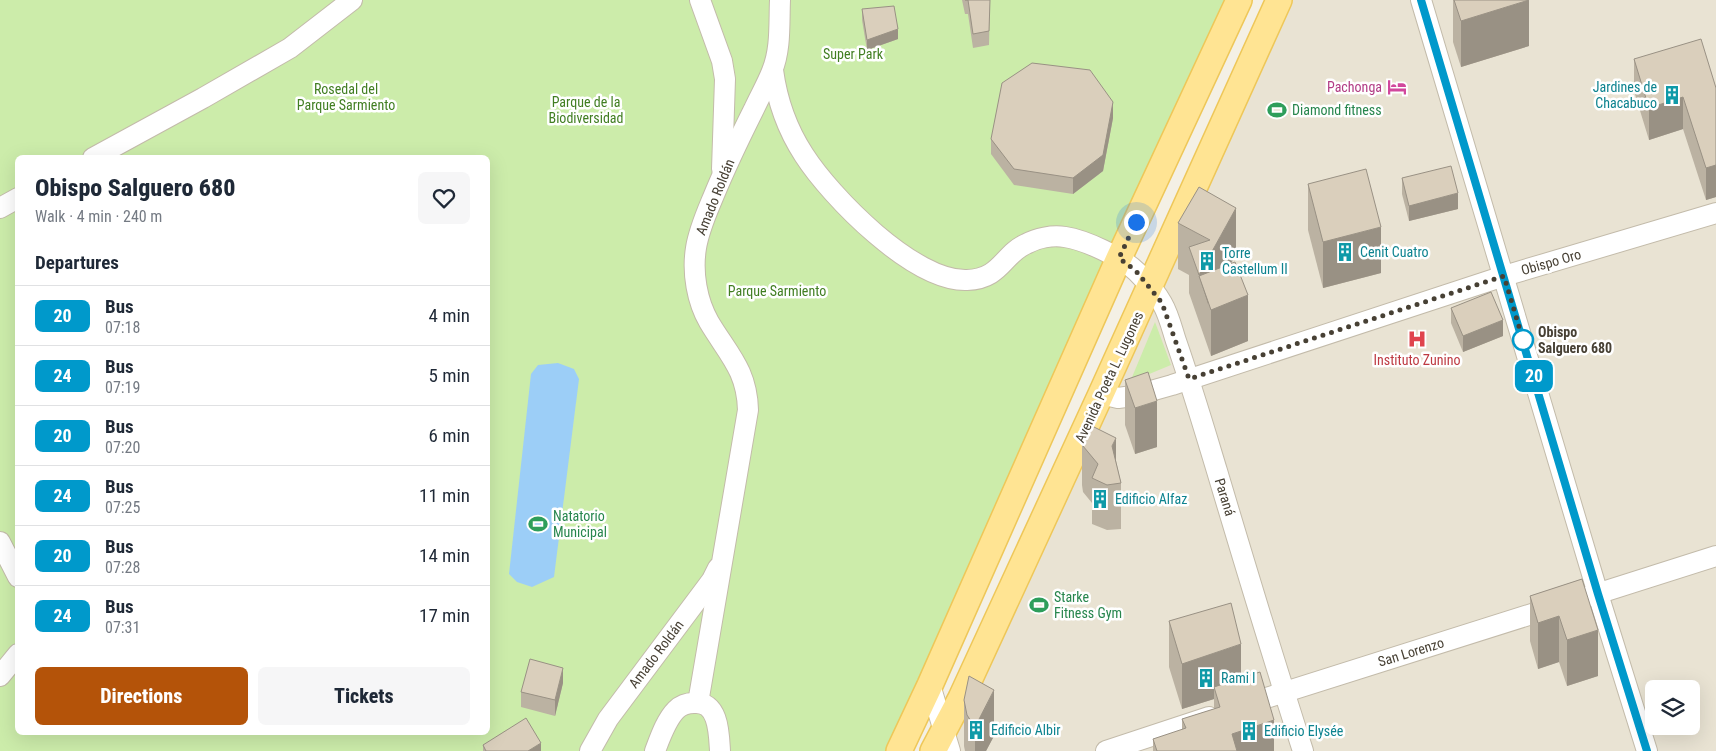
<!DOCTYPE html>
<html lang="en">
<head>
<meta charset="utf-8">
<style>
	body { margin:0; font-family:"Roboto Condensed",sans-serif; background:#f6f6f7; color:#1f2937; height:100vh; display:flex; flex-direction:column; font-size:19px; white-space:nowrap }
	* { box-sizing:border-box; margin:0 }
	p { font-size:16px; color:#747a83 }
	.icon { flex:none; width:28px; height:28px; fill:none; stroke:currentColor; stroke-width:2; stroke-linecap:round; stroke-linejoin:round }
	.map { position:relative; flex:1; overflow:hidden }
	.details { position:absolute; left:15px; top:155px; width:475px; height:580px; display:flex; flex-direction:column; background:#fff; border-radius:8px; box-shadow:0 5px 20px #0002 }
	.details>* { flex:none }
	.badge { padding:0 10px; border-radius:8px; font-size:18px; line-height:32px }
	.fabs { position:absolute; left:1645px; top:680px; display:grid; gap:10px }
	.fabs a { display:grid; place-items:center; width:55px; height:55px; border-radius:8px; background:#fff; box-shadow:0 5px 20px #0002; font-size:25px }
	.you { position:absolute; width:25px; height:25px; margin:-12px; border:4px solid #fff; border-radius:50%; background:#1a73e8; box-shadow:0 0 0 8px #1a73e833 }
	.map>.badge { position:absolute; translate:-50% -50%; box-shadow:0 0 0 2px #fff }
	h2 { padding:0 20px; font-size:19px; line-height:45px }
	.round { display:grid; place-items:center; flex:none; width:52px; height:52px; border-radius:8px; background:#f6f6f7 }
	.overview { display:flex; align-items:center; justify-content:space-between; height:85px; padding:0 20px }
	h1 { font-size:24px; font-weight:800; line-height:38px }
	.action { display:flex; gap:10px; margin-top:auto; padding:10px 20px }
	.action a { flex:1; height:58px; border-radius:8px; background:#b45309; color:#fff; font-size:20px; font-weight:800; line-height:58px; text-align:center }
	.action a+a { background:#f6f6f7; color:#1f2937 }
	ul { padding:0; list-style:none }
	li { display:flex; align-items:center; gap:15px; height:60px; padding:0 20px; border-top:1px solid #e0e1e3 }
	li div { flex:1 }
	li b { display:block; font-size:19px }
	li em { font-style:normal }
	li .badge { min-width:55px; font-weight:700; text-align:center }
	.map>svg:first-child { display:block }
	.residential { fill:#e9e3d3; fill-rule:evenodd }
	.green { fill:#ccecaa; fill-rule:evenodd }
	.water { fill:#9ccef7 }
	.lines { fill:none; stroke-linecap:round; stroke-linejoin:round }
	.minor-casing { stroke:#c3bbaa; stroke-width:22 }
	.major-casing { stroke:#eec759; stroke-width:28 }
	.minor { stroke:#fff; stroke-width:20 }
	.major { stroke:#ffe493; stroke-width:25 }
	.wall { fill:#bbb2a2 }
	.shaded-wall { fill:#999184 }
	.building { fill:#dacfbc; stroke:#999184 }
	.line-casing { stroke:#fff; stroke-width:11 }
	.line { stroke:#0099cb; stroke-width:8 }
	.walk { stroke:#474034; stroke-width:5; stroke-dasharray:0 9 }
	.stop-dot { fill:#fff; stroke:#0099cb; stroke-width:2.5 }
	.labels { text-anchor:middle; stroke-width:5; stroke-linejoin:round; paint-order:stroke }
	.park-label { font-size:14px; fill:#417e22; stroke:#fff }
	.hotel-label { font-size:14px; fill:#b23c85; stroke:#fff; text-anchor:end }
	.culture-label { font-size:14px; fill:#0d838f; stroke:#fff; text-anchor:start }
	.leisure-label { font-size:14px; fill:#27864d; stroke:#fff; text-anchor:start }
	.street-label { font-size:14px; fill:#474034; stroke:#fff }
	.stop-label { font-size:14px; font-weight:bold; fill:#474034; stroke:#fff; text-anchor:start }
	.health-label { font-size:14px; fill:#be3a42; stroke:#fff }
</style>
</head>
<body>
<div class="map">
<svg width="1716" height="751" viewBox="0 0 1716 751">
	<rect width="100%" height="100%" fill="#f4f0e5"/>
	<!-- residential -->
	<path class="residential" d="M1293 0H1716V751H941ZM1654 689H1691V726H1654Z"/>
	<!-- green -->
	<g class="green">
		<path d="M0 0H1226L886 751H0ZM18 158H488V732H18Z"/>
		<path d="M1155 322 1171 365 1130 382Z"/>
	</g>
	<!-- water -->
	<path class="water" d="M558 363 574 369 579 379 554 577 532 587 517 582 509 574 531 374 538 365Z"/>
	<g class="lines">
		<!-- minor casing -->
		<g class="minor-casing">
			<g id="minor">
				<path d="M700 0 722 61 725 79 722 169"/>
				<path d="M1421 0 1598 594 1647 751"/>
				<path d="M773 70C777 100 787 129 804 155 831 197 914 282 967 280 1001 279 1003 254 1026 244 1037 238 1052 235 1065 237 1085 240 1122 257 1137 272 1146 281 1156 292 1162 303 1169 315 1172 329 1176 341 1191 384 1204 428 1217 471 1245 565 1273 658 1303 751"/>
				<path d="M93 158 203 98 290 48 352 0"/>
				<path d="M0 208 18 198"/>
				<path d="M1101 394 1118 398 1133 396 1172 385 1504 276 1716 213"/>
				<path d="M0 542 18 577"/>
				<path d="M1587 597 1716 556"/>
				<path d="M0 676 18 654"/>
				<path d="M930 685 950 751"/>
				<path d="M698 703 748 410C747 370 728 354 709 322 697 301 692 273 696 248 699 229 707 212 714 195 726 166 740 137 754 109 760 96 767 84 772 71 781 49 779 24 780 0"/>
				<path d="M1241 706 1554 607"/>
				<path d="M590 751 608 719 712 580 718 568"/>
				<path d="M655 751C660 738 666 720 676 710 681 705 687 703 694 703 719 701 719 734 720 751"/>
				<path d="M1106 751 1209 717"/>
			</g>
		</g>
		<!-- major casing -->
		<g class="major-casing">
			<g id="major">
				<path d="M899 751 930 685 1119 258 1239 0"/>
				<path d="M933 751 961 698 1101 394 1279 0"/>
			</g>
		</g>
		<!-- minor -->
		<use href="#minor" class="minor"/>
		<!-- major -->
		<use href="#major" class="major"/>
	</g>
	<!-- wall -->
	<g class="wall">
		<path d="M962 0H990L989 45 973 48 968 14H965Z"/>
		<path d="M1453 0H1529V46L1461 67 1453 42Z"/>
		<path d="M862 9 898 39 867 50 862 20Z"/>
		<path d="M1634 59 1716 88V197L1706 200 1683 129 1649 140 1634 91Z"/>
		<path d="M1113 118 1103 171 1073 194 1014 185 991 154V139Z"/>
		<path d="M1402 178 1458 209 1409 221 1402 194Z"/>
		<path d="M1308 184 1381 273 1323 288 1308 230Z"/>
		<path d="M1178 223 1236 254 1231 264 1248 341 1211 356 1189 293V275L1178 269Z"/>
		<path d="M1451 308 1503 336 1463 352 1451 323Z"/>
		<path d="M1125 380 1157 447 1135 454 1125 425Z"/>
		<path d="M1082 439 1116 461 1121 483V529L1107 530 1092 524V503L1083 492 1082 485Z"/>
		<path d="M1582 579 1598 676 1567 686 1559 662 1538 669 1530 641V596Z"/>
		<path d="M1169 621 1241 678 1274 751H1153V739L1182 730V719L1214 709V699L1182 709 1169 667Z"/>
		<path d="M563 683 555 716 521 707V692Z"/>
		<path d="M964 700 994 736 986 751H965L964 746Z"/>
		<path d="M483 745 541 751H483Z"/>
	</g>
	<!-- shaded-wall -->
	<g class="shaded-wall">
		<path d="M1529 0V46L1461 67V21Z"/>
		<path d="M898 29V39L867 50V40Z"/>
		<path d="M1683 97V129L1649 140V108Z"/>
		<path d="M1113 102V118L1103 171 1073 194V178Z"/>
		<path d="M1716 165V197L1706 200V168Z"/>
		<path d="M1458 193V209L1409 221V206Z"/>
		<path d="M1236 208V254L1208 304 1199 276V321V275Z"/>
		<path d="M1381 227V273L1323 288V242Z"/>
		<path d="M1248 295V341L1211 356V310Z"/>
		<path d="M1503 320V336L1463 352V336Z"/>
		<path d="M1157 401V447L1135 454V408Z"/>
		<path d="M1116 438V484L1112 446Z"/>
		<path d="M1559 616V662L1538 669V623Z"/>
		<path d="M1598 630V676L1567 686V640Z"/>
		<path d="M1241 644V690L1214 687V699L1182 709V664Z"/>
		<path d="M563 668V683L555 716V700Z"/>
		<path d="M994 690V736L986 751H975V727Z"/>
		<path d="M1274 720V751H1232V734Z"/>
		<path d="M541 743V751H528Z"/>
	</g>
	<!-- building -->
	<g class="building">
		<path d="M965 0H990L989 31 973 34 968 0Z"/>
		<path d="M1454 0H1529L1461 21Z"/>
		<path d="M894 6 898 29 867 40 862 9Z"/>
		<path d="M1701 39 1716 88V165L1706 168 1683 97 1649 108 1634 59Z"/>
		<path d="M1032 63 1090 70 1113 102 1103 155 1073 178 1014 169 991 139 1002 83Z"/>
		<path d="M1451 166 1458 193 1409 206 1402 178Z"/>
		<path d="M1366 169 1381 227 1323 242 1308 184Z"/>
		<path d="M1199 187 1236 208 1199 275 1189 247 1210 240 1178 223Z"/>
		<path d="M1235 262 1248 295 1211 310 1199 276Z"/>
		<path d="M1491 292 1503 320 1463 336 1451 308Z"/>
		<path d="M1148 372 1157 401 1135 408 1125 380Z"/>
		<path d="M1086 423 1116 438 1112 446 1121 483 1107 485 1092 478 1098 464 1083 446 1082 439Z"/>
		<path d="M1582 579 1598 630 1567 640 1559 616 1538 623 1530 596Z"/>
		<path d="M1231 603 1241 644 1182 664 1169 621Z"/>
		<path d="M530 659 563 668 555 700 521 692Z"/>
		<path d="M1260 672 1274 720 1232 734 1237 751H1157L1153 739 1186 728 1182 719 1220 707 1214 687Z"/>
		<path d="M969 676 994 690 975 727 967 715 964 700Z"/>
		<path d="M526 718 541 743 528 751H486L483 745Z"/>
	</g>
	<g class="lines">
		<!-- line casing -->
		<g class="line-casing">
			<path id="line" d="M1421 0 1598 594 1647 751"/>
		</g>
		<!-- line -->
		<use href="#line" class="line"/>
		<!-- walk -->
		<path class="walk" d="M1136 222 1119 258 1136 271 1162 303 1189 379 1504 276 1523 340"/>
	</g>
	<!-- icons -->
	<defs>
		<g id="hotel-bare" transform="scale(1.5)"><path d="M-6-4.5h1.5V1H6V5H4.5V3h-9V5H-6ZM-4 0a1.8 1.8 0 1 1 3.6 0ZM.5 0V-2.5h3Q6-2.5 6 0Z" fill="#d1479c" stroke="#fff" stroke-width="2.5" paint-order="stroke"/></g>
		<g id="building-bare" transform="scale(1.5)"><path d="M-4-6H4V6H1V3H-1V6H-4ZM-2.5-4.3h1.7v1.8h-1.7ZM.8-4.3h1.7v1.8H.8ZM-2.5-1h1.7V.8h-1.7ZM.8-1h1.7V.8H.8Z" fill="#0f9aa8" stroke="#fff" stroke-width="2.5" paint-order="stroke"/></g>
		<g id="stadium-bare" transform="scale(1.5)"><path d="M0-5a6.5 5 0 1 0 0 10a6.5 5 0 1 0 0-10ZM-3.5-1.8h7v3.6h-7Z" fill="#2e9e5b" stroke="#fff" stroke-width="2.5" paint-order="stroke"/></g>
		<g id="hospital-bare" transform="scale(1.5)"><path d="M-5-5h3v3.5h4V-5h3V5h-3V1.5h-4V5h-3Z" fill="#e0444e" stroke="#fff" stroke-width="2.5" paint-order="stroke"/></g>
	</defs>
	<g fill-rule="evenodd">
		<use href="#hotel-bare" x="1397" y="87"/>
		<use href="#building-bare" x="1672" y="95"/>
		<use href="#stadium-bare" x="1277" y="110"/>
		<use href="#building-bare" x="1345" y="252"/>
		<use href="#building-bare" x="1207" y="261"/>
		<use href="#hospital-bare" x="1417" y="339"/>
		<use href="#building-bare" x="1100" y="499"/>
		<use href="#stadium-bare" x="538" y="524"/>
		<use href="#stadium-bare" x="1039" y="605"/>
		<use href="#building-bare" x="1206" y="678"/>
		<use href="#building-bare" x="976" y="730"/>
		<use href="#building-bare" x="1249" y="731"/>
	</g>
	<!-- markers -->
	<circle class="stop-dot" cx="1523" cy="340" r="10"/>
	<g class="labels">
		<!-- park labels -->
		<g class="park-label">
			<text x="853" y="59">Super Park</text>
			<text x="346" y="94">Rosedal del<tspan x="346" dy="16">Parque Sarmiento</tspan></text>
			<text x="586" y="107">Parque de la<tspan x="586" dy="16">Biodiversidad</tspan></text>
			<text x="777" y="296">Parque Sarmiento</text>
		</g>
		<!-- hotel labels -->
		<g class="hotel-label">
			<text x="1382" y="92">Pachonga</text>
		</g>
		<!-- culture labels -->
		<g class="culture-label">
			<text x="1657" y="92" text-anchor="end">Jardines de<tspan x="1657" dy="16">Chacabuco</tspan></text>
			<text x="1360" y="257">Cenit Cuatro</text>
			<text x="1222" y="258">Torre<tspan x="1222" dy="16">Castellum II</tspan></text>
			<text x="1115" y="504">Edificio Alfaz</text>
			<text x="1221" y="683">Rami I</text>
			<text x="991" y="735">Edificio Albir</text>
			<text x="1264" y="736">Edificio Elysée</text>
		</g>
		<!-- leisure labels -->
		<g class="leisure-label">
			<text x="1292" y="115">Diamond fitness</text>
			<text x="553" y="521">Natatorio<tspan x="553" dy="16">Municipal</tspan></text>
			<text x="1054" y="602">Starke<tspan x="1054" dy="16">Fitness Gym</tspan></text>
		</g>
		<!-- street labels -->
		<g class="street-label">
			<text transform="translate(715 197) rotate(-68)" y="5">Amado Roldán</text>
			<text transform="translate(1551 262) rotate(-16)" y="5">Obispo Oro</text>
			<text transform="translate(1109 377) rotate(-65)" y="5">Avenida Poeta L. Lugones</text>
			<text transform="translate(1225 497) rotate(73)" y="5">Paraná</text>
			<text transform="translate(1411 652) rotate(-17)" y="5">San Lorenzo</text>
			<text transform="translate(656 654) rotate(-53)" y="5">Amado Roldán</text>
		</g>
		<!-- stop labels -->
		<g class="stop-label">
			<text x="1538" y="337">Obispo<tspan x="1538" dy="16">Salguero 680</tspan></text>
		</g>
		<!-- health labels -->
		<g class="health-label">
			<text x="1417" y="365">Instituto Zunino</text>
		</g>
	</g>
</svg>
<div class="fabs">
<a><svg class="icon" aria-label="layers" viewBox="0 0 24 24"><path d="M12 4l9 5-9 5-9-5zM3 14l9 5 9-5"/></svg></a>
</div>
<div class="you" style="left:1136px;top:222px"></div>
<b class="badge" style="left:1534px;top:376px;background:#0099cb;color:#fff">20</b>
<section class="details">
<div class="overview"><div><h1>Obispo Salguero 680</h1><p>Walk · 4 min · 240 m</p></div><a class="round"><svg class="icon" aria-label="heart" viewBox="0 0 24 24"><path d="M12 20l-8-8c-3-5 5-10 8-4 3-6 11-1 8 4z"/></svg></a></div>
<h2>Departures</h2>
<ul>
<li><span class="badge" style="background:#0099cb;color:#fff">20</span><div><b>Bus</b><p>07:18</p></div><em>4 min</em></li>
<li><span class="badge" style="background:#0099cb;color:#fff">24</span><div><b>Bus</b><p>07:19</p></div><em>5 min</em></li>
<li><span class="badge" style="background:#0099cb;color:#fff">20</span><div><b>Bus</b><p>07:20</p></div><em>6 min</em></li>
<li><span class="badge" style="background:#0099cb;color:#fff">24</span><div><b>Bus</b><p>07:25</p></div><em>11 min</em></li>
<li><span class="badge" style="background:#0099cb;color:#fff">20</span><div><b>Bus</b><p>07:28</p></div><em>14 min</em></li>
<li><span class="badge" style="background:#0099cb;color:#fff">24</span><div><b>Bus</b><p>07:31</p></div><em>17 min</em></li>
</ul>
<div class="action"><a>Directions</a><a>Tickets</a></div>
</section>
</div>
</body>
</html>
